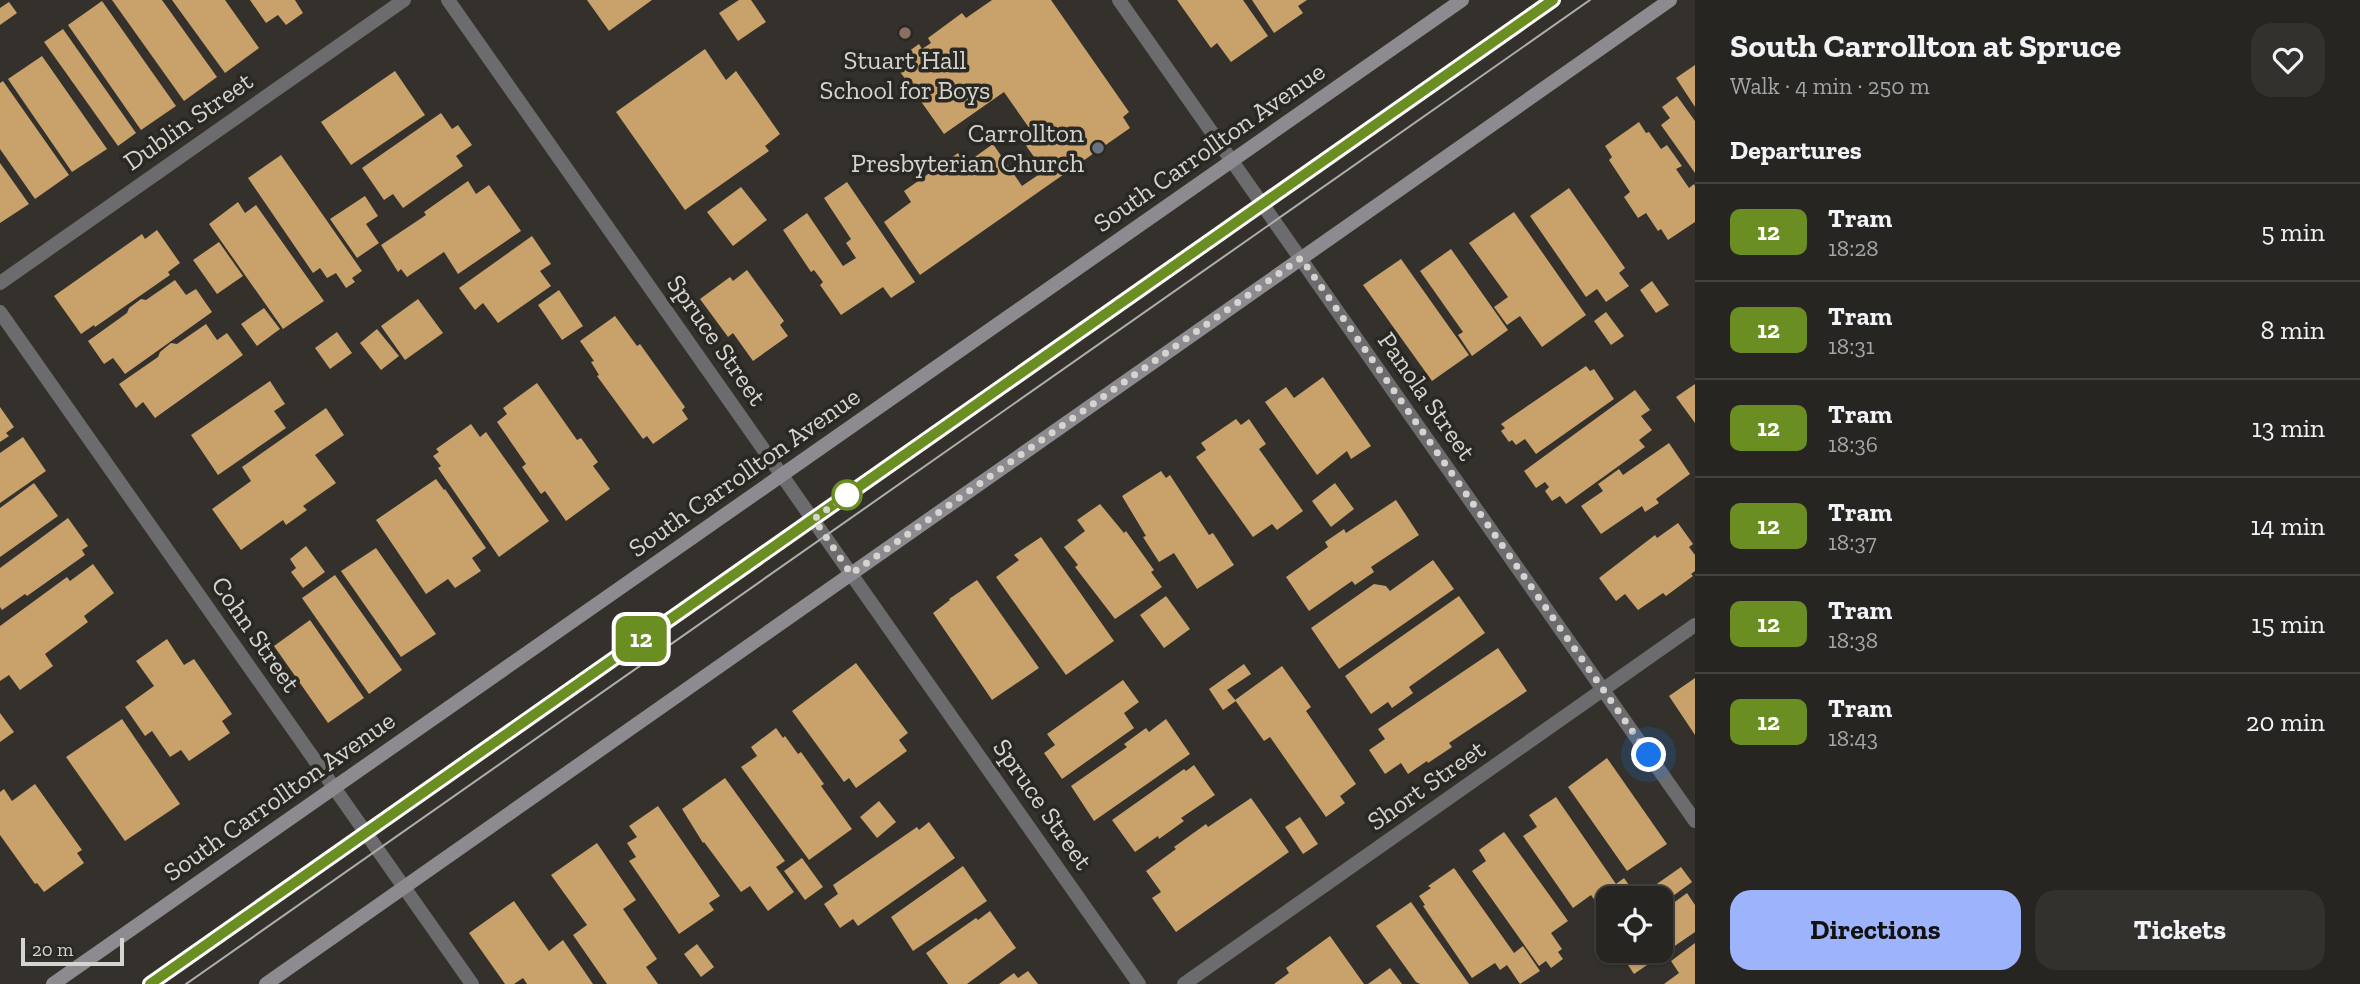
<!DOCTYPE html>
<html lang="en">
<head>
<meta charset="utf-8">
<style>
	body { margin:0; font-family:"Zilla Slab",serif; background:#33312e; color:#f1f3f6; height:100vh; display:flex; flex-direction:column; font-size:26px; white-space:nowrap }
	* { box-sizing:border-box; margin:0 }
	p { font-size:23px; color:#a4a5a5 }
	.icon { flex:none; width:38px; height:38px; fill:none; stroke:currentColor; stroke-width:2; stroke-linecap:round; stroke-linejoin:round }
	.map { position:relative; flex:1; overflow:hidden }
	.side { display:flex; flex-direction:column; background:#272521; width:665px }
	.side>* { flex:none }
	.badge { padding:0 14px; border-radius:10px; font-size:24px; line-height:46px }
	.buttons { position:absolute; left:1596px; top:886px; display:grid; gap:14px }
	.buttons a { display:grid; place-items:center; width:77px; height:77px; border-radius:14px; background:#272521; box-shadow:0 2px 5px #0004,0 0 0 2px #43423f; font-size:35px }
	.scale { position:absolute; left:21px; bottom:18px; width:103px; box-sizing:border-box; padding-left:7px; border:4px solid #d6d4d0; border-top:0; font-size:19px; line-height:24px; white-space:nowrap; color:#d6d4d0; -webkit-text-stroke:5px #2a2822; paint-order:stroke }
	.you { position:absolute; width:35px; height:35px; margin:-18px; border:5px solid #fff; border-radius:50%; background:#1a73e8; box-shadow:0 0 0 10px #1a73e833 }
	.map>.badge { position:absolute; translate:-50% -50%; box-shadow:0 0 0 4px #fff }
	h2 { padding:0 35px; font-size:26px; line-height:63px }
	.round { display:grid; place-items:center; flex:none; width:74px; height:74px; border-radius:21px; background:#33312e }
	.overview { display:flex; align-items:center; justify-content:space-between; height:119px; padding:0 35px }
	h1 { font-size:33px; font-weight:700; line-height:52px }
	.cta { display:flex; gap:14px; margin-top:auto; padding:14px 35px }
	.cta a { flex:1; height:80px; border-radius:21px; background:#9db4fd; color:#111; font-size:28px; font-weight:700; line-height:80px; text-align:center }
	.cta a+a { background:#33312e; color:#f1f3f6 }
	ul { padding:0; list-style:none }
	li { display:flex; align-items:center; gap:21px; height:98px; padding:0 35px; border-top:2px solid #43423f }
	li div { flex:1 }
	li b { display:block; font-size:26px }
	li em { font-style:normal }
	li .badge { min-width:77px; font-weight:700; text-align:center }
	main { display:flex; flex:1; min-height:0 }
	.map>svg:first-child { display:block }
	.building { fill:#c9a16a }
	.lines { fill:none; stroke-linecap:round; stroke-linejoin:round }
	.street { stroke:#6c6b6e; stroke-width:14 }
	.secondary { stroke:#8d8b8f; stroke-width:14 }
	.tram { stroke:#b0aeaa; stroke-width:2 }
	.line-casing { stroke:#fff; stroke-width:16 }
	.line { stroke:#6b8e23; stroke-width:10 }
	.walk { stroke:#d6d4d0; stroke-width:7; stroke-dasharray:0 12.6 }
	.education-dot { fill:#8d6e63; stroke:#2a2822; stroke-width:2.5 }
	.worship-dot { fill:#6b7280; stroke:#2a2822; stroke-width:2.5 }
	.stop-dot { fill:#fff; stroke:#6b8e23; stroke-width:3.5 }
	.labels { text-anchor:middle; stroke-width:7; stroke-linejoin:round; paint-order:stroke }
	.poi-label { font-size:26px; fill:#d6d4d0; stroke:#2a2822 }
	.street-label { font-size:26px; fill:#d6d4d0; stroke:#2a2822 }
</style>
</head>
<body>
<main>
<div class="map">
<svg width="1695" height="984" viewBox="0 0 1695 984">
	<rect width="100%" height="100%" fill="#34312c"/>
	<!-- building -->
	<g class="building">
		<path d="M112 0H162L217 77 184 101Z"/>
		<path d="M172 0H225L259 48 225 73Z"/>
		<path d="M250 0H295L303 13 286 25 278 15 266 23Z"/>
		<path d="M587 0H652L609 31Z"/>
		<path d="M739 0H751L766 22 738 41 719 13Z"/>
		<path d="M992 0H1051L1129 112 1123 117 1130 128 920 275 884 222 911 202 904 191 958 153 965 164 993 144 1022 186 1044 171 1022 140 1032 132 1004 92 944 134 896 66 909 58 905 54 919 44 922 49 931 43 928 38 962 13 966 18Z"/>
		<path d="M1177 0H1243L1268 36 1231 62 1217 43 1211 48Z"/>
		<path d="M1252 0H1307L1298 6 1303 13 1274 33Z"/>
		<path d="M102 1 176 106 141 130 68 25Z"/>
		<path d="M9 2 17 13 0 25V8Z"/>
		<path d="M63 29 136 133 118 146 44 42Z"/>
		<path d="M705 49 726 80 736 71 780 134 765 146 769 151 685 210 616 112Z"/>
		<path d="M42 56 107 149 72 172 8 79Z"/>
		<path d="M1695 65V107L1676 78Z"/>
		<path d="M395 71 425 115 351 165 321 122Z"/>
		<path d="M3 81 69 175 35 199 0 149V83Z"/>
		<path d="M1677 96 1695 121V173L1661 125 1670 118 1662 107Z"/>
		<path d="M441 113 452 129 458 125 472 145 456 156 463 166 403 208 393 194 384 200 362 168Z"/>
		<path d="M1639 122 1646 133 1649 132 1661 149 1667 145 1682 166 1676 169 1689 188 1694 184 1695 186V222L1668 240 1661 229 1658 231 1646 213 1638 218 1624 197 1630 192 1609 160 1612 157 1605 146Z"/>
		<path d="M281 155 362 271 352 278 355 282 346 288 336 273 327 278 320 268 313 273 248 178Z"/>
		<path d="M0 163 29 204 0 223Z"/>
		<path d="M468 181 476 194 489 185 521 231 458 274 444 252 407 277 401 269 398 272 381 245 426 215 424 212Z"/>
		<path d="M847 182 915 282 891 298 883 287 841 315 820 285 823 282 814 270 811 272 783 230 807 213 843 266 856 258 846 243 851 239 824 198Z"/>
		<path d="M741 187 767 220 733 246 707 212Z"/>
		<path d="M1569 188 1625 268 1619 273 1629 286 1606 302 1597 289 1586 297 1530 216Z"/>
		<path d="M365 196 378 216 366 224 379 243 357 258 330 219Z"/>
		<path d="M238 202 245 213 256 205 324 301 283 329 209 224Z"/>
		<path d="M1514 212 1586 315 1542 347 1520 316 1507 325 1494 307 1508 297 1469 243Z"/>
		<path d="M157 230 180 263 168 272 170 275 95 327 94 325 81 334 54 296 142 234 145 239Z"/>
		<path d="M532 236 551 264 540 271 551 286 498 323 483 303 475 310 459 288Z"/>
		<path d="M219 242 243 276 217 294 193 260Z"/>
		<path d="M1451 249 1508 330 1472 356 1458 335 1463 332 1420 271Z"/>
		<path d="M1401 259 1469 355 1432 381 1363 285Z"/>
		<path d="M747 270 784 321 780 325 788 336 753 361 733 333 728 337 700 299 730 277 733 281Z"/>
		<path d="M175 280 186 295 196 289 212 312 125 374 113 358 104 364 88 341 127 313 129 308 141 299 146 300Z"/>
		<path d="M1652 281 1669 305 1656 313 1640 290Z"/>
		<path d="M559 290 583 326 562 340 538 305Z"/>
		<path d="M418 299 443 333 405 360 381 326Z"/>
		<path d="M264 308 280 329 257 346 241 324Z"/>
		<path d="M1606 312 1624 336 1611 345 1594 321Z"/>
		<path d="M615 316 637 346 640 344 685 407 682 410 688 419 653 444 647 436 643 439 597 376 599 375 591 362 594 361 580 341Z"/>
		<path d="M206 324 217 340 227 333 243 355 155 418 143 402 136 408 119 384 158 357 160 352 171 343 177 344Z"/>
		<path d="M377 329 399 356 381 370 360 343Z"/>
		<path d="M337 332 352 353 330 369 315 348Z"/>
		<path d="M1586 366 1590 371 1594 369 1614 399 1536 454 1525 439 1516 445 1512 440 1509 442 1501 431 1505 428 1501 424Z"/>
		<path d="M1323 377 1371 446 1351 459 1347 451 1317 475 1265 402 1286 387 1294 398Z"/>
		<path d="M270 381 285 404 274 411 286 428 218 475 191 435Z"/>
		<path d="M537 383 577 440 581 438 598 462 593 466 610 489 566 521 545 491 541 494 522 467 526 464 497 422 507 414 503 408Z"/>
		<path d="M1695 384V423L1676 397Z"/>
		<path d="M1635 390 1650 410 1641 416 1652 430 1639 440 1645 447 1566 504 1560 496 1552 501 1545 491 1549 487 1545 482 1536 488 1524 471Z"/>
		<path d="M0 407 14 427 6 433 9 436 0 442Z"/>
		<path d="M326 408 344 435 315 455 336 483 303 506 307 510 286 525 283 520 241 550 212 509 251 481 242 467Z"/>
		<path d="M1236 419 1241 425 1249 419 1266 444 1259 449 1303 511 1277 530 1272 524 1253 537 1196 457 1206 450 1201 443Z"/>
		<path d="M471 424 480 437 486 432 549 521 499 557 438 468 441 466 433 456 439 452 436 449Z"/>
		<path d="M23 437 46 471 0 503V453Z"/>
		<path d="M1669 443 1690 474 1656 499 1659 503 1645 512 1642 506 1601 534 1581 506 1603 491 1598 484 1619 469 1623 475Z"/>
		<path d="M1161 471 1166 478 1170 475 1209 535 1213 533 1234 565 1197 589 1174 553 1159 562 1143 537 1146 536 1122 496Z"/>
		<path d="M436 479 444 490 445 489 486 548 472 558 481 571 455 588 448 579 426 594 376 520Z"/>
		<path d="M34 483 58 516 0 557V508Z"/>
		<path d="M1335 483 1354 509 1331 527 1312 501Z"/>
		<path d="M1396 500 1419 535 1371 567 1374 572 1355 585 1352 581 1309 611 1286 577 1328 547 1325 542 1344 529 1346 533Z"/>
		<path d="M1100 504 1124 533 1126 531 1154 570 1151 572 1162 587 1115 619 1075 567 1078 565 1064 547 1085 531 1077 520Z"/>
		<path d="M68 518 88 546 82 550 85 555 27 596 25 594 2 610 0 607V568Z"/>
		<path d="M1678 523 1693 544 1689 547 1695 555V571L1691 574 1693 576 1666 596 1663 593 1638 610 1625 594 1616 601 1599 578 1655 535 1657 538Z"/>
		<path d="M1041 537 1114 641 1066 675 996 577 1019 560 1014 555Z"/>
		<path d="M306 546 325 572 303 588 291 572 296 568 290 559Z"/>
		<path d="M376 548 436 634 401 657 341 571Z"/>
		<path d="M1433 560 1454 589 1339 669 1311 628 1374 584 1386 586 1390 591Z"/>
		<path d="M93 564 114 593 84 616 88 622 45 654 53 666 20 690 9 675 0 681V626L67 577 70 581Z"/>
		<path d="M335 575 402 670 369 694 302 598Z"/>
		<path d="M977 580 1039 668 992 700 933 613 950 600 949 599Z"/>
		<path d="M1166 596 1190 629 1164 648 1140 615Z"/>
		<path d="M1459 596 1485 633 1409 687 1413 693 1392 708 1388 702 1371 714 1345 676Z"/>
		<path d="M310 620 364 698 328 723 274 646Z"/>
		<path d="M167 639 184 665 194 659 232 714 222 721 230 733 189 761 181 750 170 757 152 731 145 736 125 707 154 686 136 661Z"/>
		<path d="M1498 648 1527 691 1449 743 1452 747 1428 763 1427 761 1408 774 1401 763 1385 774 1369 750 1385 739 1378 729Z"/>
		<path d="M856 663 908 733 899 740 907 751 856 788 849 778 844 782 792 711Z"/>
		<path d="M1244 664 1251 674 1227 690 1236 701 1223 710 1209 689Z"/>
		<path d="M1282 666 1311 707 1306 711 1356 784 1340 796 1345 803 1326 817 1270 737 1264 741 1235 700Z"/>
		<path d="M1695 678V735L1669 696Z"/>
		<path d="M1123 680 1139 702 1124 713 1134 728 1062 779 1044 753 1055 745 1047 734Z"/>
		<path d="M0 713 14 732 0 742Z"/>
		<path d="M122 719 180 804 125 841 66 757Z"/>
		<path d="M1166 719 1190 754 1094 821 1071 786 1127 747 1124 744 1146 728 1149 732Z"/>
		<path d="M776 728 783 738 785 736 798 754 801 752 824 784 821 786 852 829 809 860 741 767 757 756 751 747Z"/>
		<path d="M1607 758 1667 844 1627 871 1568 787Z"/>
		<path d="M1194 765 1215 795 1181 818 1184 821 1159 839 1158 836 1135 852 1112 820 1184 769 1186 771Z"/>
		<path d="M725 778 785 861 776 867 794 892 768 911 750 886 741 892 704 842 703 843 682 809Z"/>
		<path d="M35 784 82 850 77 853 84 863 44 892 37 883 35 884 0 835V792L4 789 12 801Z"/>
		<path d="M1556 797 1616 884 1624 878 1638 898H1618L1613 890 1596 902 1591 895 1573 908 1523 836 1537 827 1529 815Z"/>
		<path d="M1251 798 1289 852 1176 932 1152 898 1161 892 1146 871 1176 849 1174 847 1206 824 1208 827Z"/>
		<path d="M879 801 896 822 877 838 860 817Z"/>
		<path d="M658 806 720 896 709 903 714 910 679 934 629 861 636 857 627 843 637 837 629 826Z"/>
		<path d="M1300 817 1318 844 1303 854 1285 827Z"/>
		<path d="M929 822 955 858 858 926 853 919 840 928 824 904 838 894 833 885 917 827 919 830Z"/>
		<path d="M1504 832 1568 921 1551 933 1562 949 1558 952 1563 959 1551 968 1546 961 1539 966 1472 871 1486 861 1479 850Z"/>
		<path d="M597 843 636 900 623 909 657 959 646 967 658 984H607L573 935 587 925 551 875Z"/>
		<path d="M802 858 823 887 805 900 784 871Z"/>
		<path d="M963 866 987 901 913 951 891 917Z"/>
		<path d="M1681 867 1692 882 1662 904 1661 898H1658L1651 888Z"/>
		<path d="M1454 868 1514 953 1523 946 1540 971 1520 984 1507 965 1500 970 1495 963 1472 978 1423 906 1425 905 1419 896 1431 888 1428 886Z"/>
		<path d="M1687 893 1695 905V932L1634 974 1618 950H1661V912Z"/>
		<path d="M514 901 549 951 563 940 593 984H527L523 978 514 984H505L469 933Z"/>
		<path d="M1411 902 1469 984H1420L1416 982 1376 926Z"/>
		<path d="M990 911 1016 948 967 984H948L926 953 976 918 978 920Z"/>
		<path d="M1330 936 1364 984H1274L1289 973 1286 968Z"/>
		<path d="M1695 943V984H1664L1679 973 1671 961Z"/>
		<path d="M697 944 714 967 701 977 684 954Z"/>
		<path d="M1390 968 1402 984H1368Z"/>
		<path d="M1028 971 1038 984H999L1014 973 1018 978Z"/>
	</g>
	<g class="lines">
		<!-- street -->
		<g class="street">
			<path d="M448 0 1139 984"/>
			<path d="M1119 0 1695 821"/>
			<path d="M0 283 404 0"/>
			<path d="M0 312 472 984"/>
			<path d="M1184 984 1695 625"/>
		</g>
		<!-- secondary -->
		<g class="secondary">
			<path d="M53 984 1462 0"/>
			<path d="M266 984 1670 0"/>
		</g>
		<!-- tram -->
		<g class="tram">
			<path d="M150 984 1553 0"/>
			<path d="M186 984 1590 0"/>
		</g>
	</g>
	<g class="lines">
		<!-- line casing -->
		<g class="line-casing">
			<path id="line" d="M150 984 1553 0"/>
		</g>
		<!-- line -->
		<use href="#line" class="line"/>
		<!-- walk -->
		<path class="walk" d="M847 495 814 519 851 574 1301 258 1649 755"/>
	</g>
	<!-- markers -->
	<circle class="education-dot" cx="905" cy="33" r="7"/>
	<circle class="worship-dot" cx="1098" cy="148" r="7"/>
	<circle class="stop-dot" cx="847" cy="495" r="14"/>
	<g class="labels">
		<!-- poi labels -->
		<g class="poi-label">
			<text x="905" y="69">Stuart Hall<tspan x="905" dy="30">School for Boys</tspan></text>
			<text x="1084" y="142" text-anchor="end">Carrollton<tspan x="1084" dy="30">Presbyterian Church</tspan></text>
		</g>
		<!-- street labels -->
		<g class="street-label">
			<text transform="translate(188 121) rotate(-35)" y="9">Dublin Street</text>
			<text transform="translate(1209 147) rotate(-35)" y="9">South Carrollton Avenue</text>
			<text transform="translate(717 340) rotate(55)" y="9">Spruce Street</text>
			<text transform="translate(1427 396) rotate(55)" y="9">Panola Street</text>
			<text transform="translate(744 472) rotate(-35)" y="9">South Carrollton Avenue</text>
			<text transform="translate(256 634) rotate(55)" y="9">Cohn Street</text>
			<text transform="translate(1426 785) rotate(-35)" y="9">Short Street</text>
			<text transform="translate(279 796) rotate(-35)" y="9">South Carrollton Avenue</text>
			<text transform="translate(1043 804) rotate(55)" y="9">Spruce Street</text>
		</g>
	</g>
</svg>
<div class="buttons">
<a><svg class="icon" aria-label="locate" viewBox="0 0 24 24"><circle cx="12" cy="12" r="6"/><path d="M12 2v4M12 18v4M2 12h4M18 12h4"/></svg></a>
</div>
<div class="scale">20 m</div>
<div class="you" style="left:1649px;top:755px"></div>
<b class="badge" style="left:641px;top:639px;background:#6b8e23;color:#fff">12</b>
</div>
<section class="side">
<div class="overview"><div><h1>South Carrollton at Spruce</h1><p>Walk · 4 min · 250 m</p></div><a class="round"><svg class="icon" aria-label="heart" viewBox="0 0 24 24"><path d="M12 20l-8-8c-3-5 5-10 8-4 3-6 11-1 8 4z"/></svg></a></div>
<h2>Departures</h2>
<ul>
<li><span class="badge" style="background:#6b8e23;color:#fff">12</span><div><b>Tram</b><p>18:28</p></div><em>5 min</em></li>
<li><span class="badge" style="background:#6b8e23;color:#fff">12</span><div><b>Tram</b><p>18:31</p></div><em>8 min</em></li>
<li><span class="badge" style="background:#6b8e23;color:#fff">12</span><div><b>Tram</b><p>18:36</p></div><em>13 min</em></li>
<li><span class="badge" style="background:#6b8e23;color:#fff">12</span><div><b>Tram</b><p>18:37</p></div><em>14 min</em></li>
<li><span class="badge" style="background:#6b8e23;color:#fff">12</span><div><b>Tram</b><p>18:38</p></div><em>15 min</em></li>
<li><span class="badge" style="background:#6b8e23;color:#fff">12</span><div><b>Tram</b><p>18:43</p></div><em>20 min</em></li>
</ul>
<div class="cta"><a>Directions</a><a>Tickets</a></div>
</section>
</main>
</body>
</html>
